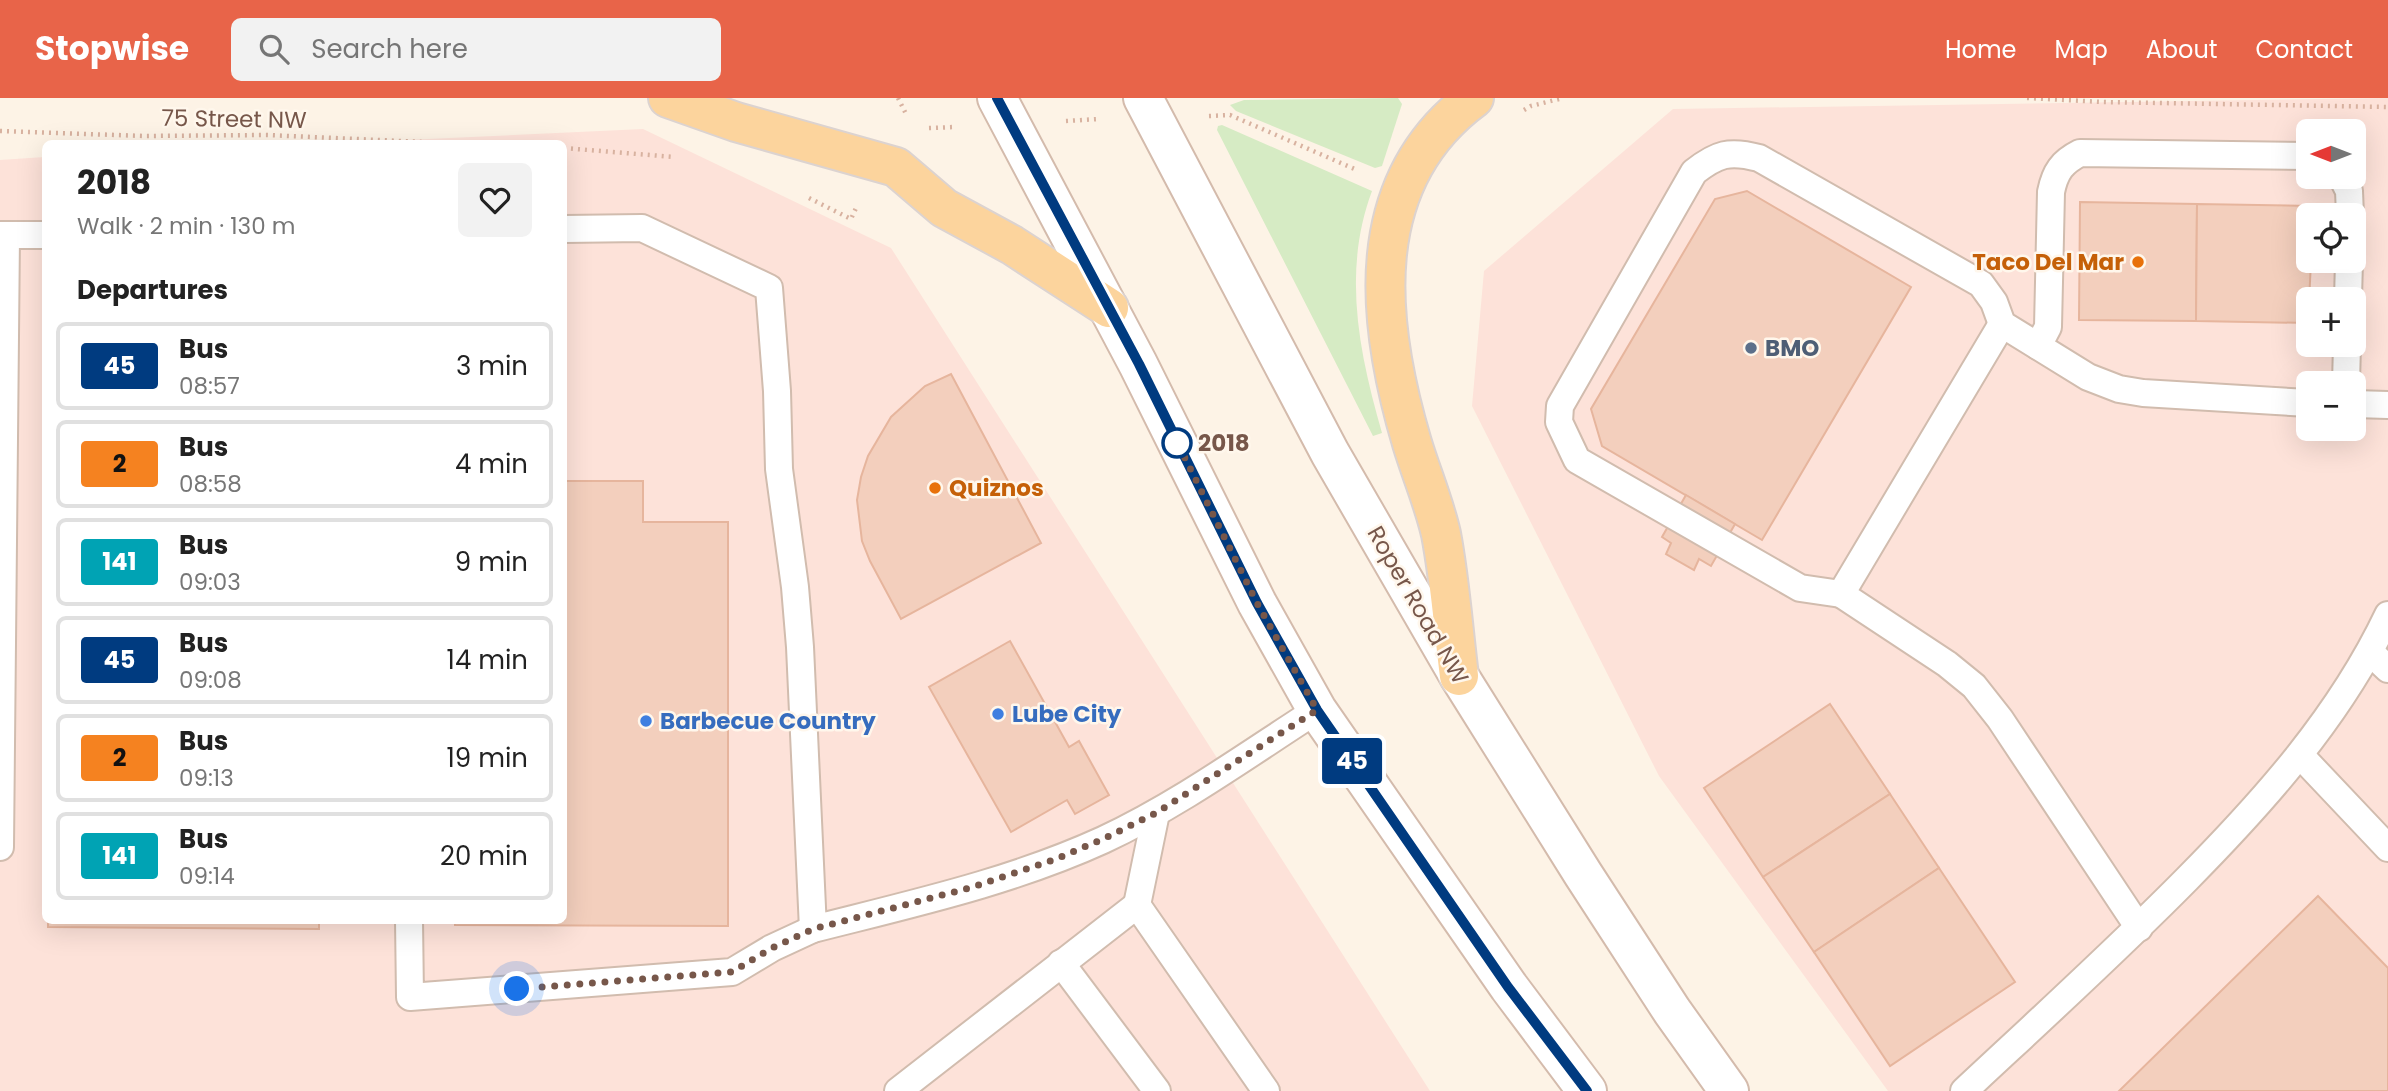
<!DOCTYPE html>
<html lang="en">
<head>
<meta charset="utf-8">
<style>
	body { margin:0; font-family:Poppins,sans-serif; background:#f2f2f2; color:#222; height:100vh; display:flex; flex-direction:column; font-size:26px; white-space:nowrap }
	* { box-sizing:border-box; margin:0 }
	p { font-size:23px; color:#767676 }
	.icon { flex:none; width:38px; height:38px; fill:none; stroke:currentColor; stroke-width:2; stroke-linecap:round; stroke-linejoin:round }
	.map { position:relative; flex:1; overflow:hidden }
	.drawer { position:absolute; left:42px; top:42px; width:525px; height:784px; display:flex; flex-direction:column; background:#fff; border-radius:10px; box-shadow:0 7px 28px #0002 }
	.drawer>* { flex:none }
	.badge { padding:0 14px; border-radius:5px; font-size:24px; line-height:46px }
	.needle { width:46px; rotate:270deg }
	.tools { position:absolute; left:2296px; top:21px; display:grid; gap:14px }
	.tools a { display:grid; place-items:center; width:70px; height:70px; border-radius:10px; background:#fff; box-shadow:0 7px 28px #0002; font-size:35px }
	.you { position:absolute; width:35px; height:35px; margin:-18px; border:5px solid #fff; border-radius:50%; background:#1a73e8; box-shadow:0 0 0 10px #1a73e833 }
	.map>.badge { position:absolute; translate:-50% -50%; box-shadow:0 0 0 4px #fff }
	h2 { padding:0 35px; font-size:26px; line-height:63px }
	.round { display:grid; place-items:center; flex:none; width:74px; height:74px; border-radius:10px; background:#f2f2f2 }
	.headline { display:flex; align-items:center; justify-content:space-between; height:119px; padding:0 35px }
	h1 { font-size:33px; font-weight:700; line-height:52px }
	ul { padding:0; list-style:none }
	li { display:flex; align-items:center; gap:21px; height:88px; margin:0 14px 10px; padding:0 21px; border:4px solid #e0e0e0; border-radius:10px }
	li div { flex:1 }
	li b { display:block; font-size:26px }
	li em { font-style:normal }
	li .badge { min-width:77px; font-weight:700; text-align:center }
	header { display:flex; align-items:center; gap:42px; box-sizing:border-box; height:98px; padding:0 35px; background:#e86449; color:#fff }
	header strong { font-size:33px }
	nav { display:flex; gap:38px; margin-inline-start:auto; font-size:24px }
	.search { width:490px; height:63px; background:#f2f2f2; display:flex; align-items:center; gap:18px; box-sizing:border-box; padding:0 24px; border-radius:10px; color:#767676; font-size:26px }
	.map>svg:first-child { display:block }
	.commercial { fill:#fde2d9; fill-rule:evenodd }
	.green { fill:#d6ebc4 }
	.building { fill:#f3cfbd; stroke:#e6b59d; stroke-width:2 }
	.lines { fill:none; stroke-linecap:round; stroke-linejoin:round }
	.service-casing { stroke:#d1bcae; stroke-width:30 }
	.secondary-casing { stroke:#d4bbac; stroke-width:42 }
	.primary-casing { stroke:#dcd3d0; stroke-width:42 }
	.path { stroke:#d8b2a0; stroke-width:4.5; stroke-dasharray:2 5; stroke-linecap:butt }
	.service { stroke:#fff; stroke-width:26 }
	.secondary { stroke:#fff; stroke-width:38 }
	.primary { stroke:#fcd49d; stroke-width:38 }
	.line-casing { stroke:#fff; stroke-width:16 }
	.line { stroke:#003b80; stroke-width:10 }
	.walk { stroke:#77574a; stroke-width:7; stroke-dasharray:0 12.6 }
	.food-dot { fill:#e8710a; stroke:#fff7ec; stroke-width:2.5 }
	.service-dot { fill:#5c6f8a; stroke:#fff7ec; stroke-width:2.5 }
	.stop-dot { fill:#fff; stroke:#003b80; stroke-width:3.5 }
	.shop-dot { fill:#3f7fe0; stroke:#fff7ec; stroke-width:2.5 }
	.labels { text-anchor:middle; stroke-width:5; stroke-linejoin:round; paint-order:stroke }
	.street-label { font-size:23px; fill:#77574a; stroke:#fff7ec }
	.food-label { font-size:23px; font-weight:bold; fill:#c56008; stroke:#fff7ec; text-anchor:end }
	.service-label { font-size:23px; font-weight:bold; fill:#4e5e75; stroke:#fff7ec; text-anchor:start }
	.stop-label { font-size:23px; font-weight:bold; fill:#77574a; stroke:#fff7ec; text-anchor:start }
	.shop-label { font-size:23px; font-weight:bold; fill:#366cbe; stroke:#fff7ec; text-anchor:start }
</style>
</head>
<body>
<header>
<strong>Stopwise</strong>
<div class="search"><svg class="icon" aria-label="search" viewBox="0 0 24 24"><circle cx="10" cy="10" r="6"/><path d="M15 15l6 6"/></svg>Search here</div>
<nav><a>Home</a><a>Map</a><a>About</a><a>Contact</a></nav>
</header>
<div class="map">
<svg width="2388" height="993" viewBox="0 0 2388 993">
	<rect width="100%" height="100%" fill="#fdf3e6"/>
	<!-- commercial -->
	<g class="commercial">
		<path d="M2388 0V993H1888L1659 678 1472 308 1484 173 1673 11ZM2308 33H2354V79H2308ZM2308 117H2354V163H2308ZM2308 201H2354V247H2308ZM2308 285H2354V331H2308Z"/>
		<path d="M643 31 891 150 1430 993H0V62L45 59 46 822H564V46L340 45Z"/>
	</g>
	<!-- green -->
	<g class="green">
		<path d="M1398 0 1402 6 1382 68 1375 70 1236 13 1230 7 1244 2Z"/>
		<path d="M1222 27 1372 93C1342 173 1359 255 1382 335L1373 338 1217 32 1218 28Z"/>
	</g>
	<!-- building -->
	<g class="building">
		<path d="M1747 93 1911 189 1762 442 1602 348 1591 311 1715 101Z"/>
		<path d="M2080 104 2197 106 2196 223 2079 222Z"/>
		<path d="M2197 106 2311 108V117H2308V163H2311L2308 225 2196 223Z"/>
		<path d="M951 276 1041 445 901 521 870 463 862 443 857 402 861 379 868 358 891 319 925 288Z"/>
		<path d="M564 383H643V424H728V828L455 827V822H564Z"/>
		<path d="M1686 397 1735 426 1711 468 1699 461 1694 472 1666 456 1671 445 1662 439Z"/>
		<path d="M1010 543 1069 649 1079 643 1109 697 1075 716 1067 702 1011 734 929 589Z"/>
		<path d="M1830 606 1890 696 1763 779 1704 690Z"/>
		<path d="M1890 696 1939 770 1814 854 1763 779Z"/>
		<path d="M1939 770 2015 884 1890 968 1814 854Z"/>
		<path d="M2318 798 2388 870V993H2119Z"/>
		<path d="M48 822H319V831L48 829Z"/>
	</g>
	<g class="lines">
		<!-- service casing -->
		<g class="service-casing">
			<g id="service">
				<path d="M2342 79 2349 93 2350 117"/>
				<path d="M564 131 642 130 769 190 777 293 779 371 795 489 800 549 813 831C911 806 1011 784 1103 742 1178 707 1247 657 1317 612"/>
				<path d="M0 137H46"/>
				<path d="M2348 201 2349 163"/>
				<path d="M2002 226 1841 496 1947 566 1974 588 2000 621 2139 830"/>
				<path d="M2038 248 2048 229 2051 94C2055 74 2062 64 2080 55L2308 58"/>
				<path d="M2346 285 2347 247"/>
				<path d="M2354 306 2388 307"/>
				<path d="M1841 496 1800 490 1577 362 1559 324 1560 308 1694 74C1717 56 1729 52 1759 60L1981 186 1994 204 2002 226 2088 279 2119 291 2143 295 2308 305"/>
				<path d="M2370 554 2388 571"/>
				<path d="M2300 657 2388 750"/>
				<path d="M1156 715 1137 807 1266 993"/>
				<path d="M0 749 6 137"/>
				<path d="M409 822 410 899 732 874 772 850 813 831"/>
				<path d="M1061 865 1157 993"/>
				<path d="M898 993 1137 807"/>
				<path d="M1964 993C2039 923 2115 854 2187 781 2265 702 2340 618 2388 517"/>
			</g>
		</g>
		<!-- secondary casing -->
		<g class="secondary-casing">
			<g id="secondary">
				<path d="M997 0 1138 266 1257 505 1317 612 1509 889 1587 993"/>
				<path d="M1143 0 1330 355 1459 578 1583 776 1672 913 1729 993"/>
			</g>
		</g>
		<!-- primary casing -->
		<g class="primary-casing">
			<g id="primary">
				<path d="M668 0 736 24 896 69 944 110 1012 147 1109 210"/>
				<path d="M1459 578C1453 531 1450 483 1441 436 1434 405 1421 375 1412 345 1376 224 1360 84 1474 0"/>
			</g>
		</g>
		<!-- path -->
		<g class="path">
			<path d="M898 0 907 18"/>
			<path d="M2027 0 2103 4 2388 9"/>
			<path d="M1524 12 1531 8 1563 0"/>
			<path d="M1209 18 1230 17 1357 72"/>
			<path d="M1066 23 1099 21"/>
			<path d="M929 30 955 29"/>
			<path d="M0 33 145 38 267 37 468 46"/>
			<path d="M564 50 674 59"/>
			<path d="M809 100 851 121 856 110"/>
		</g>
		<!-- service -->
		<use href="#service" class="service"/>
		<!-- secondary -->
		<use href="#secondary" class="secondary"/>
		<!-- primary -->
		<use href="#primary" class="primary"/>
	</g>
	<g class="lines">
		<!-- line casing -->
		<g class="line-casing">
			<path id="line" d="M997 0 1139 266 1257 505 1317 612 1508 889 1587 993"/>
		</g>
		<!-- line -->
		<use href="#line" class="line"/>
		<!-- walk -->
		<path class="walk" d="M517 891 732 874 772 850 813 831 973 789 1056 761 1103 741 1156 715 1317 612 1257 505 1174 338 1177 345"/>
	</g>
	<!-- markers -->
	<g class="food-dot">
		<circle cx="2138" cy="164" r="7"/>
		<circle cx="935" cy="390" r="7"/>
	</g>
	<circle class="service-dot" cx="1751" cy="250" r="7"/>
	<circle class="stop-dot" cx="1177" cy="345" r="14"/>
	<g class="shop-dot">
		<circle cx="998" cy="616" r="7"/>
		<circle cx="646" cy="623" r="7"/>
	</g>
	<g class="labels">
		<!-- street labels -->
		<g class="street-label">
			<text transform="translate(234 21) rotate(1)" y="8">75 Street NW</text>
			<text transform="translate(1418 507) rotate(60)" y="8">Roper Road NW</text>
		</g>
		<!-- food labels -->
		<g class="food-label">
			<text x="2124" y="172">Taco Del Mar</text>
			<text x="949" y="398" text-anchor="start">Quiznos</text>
		</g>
		<!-- service labels -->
		<g class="service-label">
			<text x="1765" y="258">BMO</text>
		</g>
		<!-- stop labels -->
		<g class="stop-label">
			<text x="1198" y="353">2018</text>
		</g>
		<!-- shop labels -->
		<g class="shop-label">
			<text x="1012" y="624">Lube City</text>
			<text x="660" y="631">Barbecue Country</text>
		</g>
	</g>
</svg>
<div class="tools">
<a><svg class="needle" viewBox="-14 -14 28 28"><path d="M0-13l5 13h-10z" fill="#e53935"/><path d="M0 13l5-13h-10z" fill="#767676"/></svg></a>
<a><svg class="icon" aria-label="locate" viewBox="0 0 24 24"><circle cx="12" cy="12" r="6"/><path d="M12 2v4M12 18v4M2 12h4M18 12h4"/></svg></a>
<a>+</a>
<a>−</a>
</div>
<div class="you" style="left:517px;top:891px"></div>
<b class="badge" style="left:1352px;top:663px;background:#003b80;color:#fff">45</b>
<section class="drawer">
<div class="headline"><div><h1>2018</h1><p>Walk · 2 min · 130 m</p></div><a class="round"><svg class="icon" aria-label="heart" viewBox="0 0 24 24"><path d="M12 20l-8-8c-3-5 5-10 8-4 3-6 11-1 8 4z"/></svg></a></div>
<h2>Departures</h2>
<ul>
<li><span class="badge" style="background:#003b80;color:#fff">45</span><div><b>Bus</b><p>08:57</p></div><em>3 min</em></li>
<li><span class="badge" style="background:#f58220;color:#111">2</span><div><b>Bus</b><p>08:58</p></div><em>4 min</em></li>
<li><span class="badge" style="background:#00a3b4;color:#fff">141</span><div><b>Bus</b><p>09:03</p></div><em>9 min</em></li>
<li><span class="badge" style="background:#003b80;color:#fff">45</span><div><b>Bus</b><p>09:08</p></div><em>14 min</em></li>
<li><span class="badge" style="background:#f58220;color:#111">2</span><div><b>Bus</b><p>09:13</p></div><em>19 min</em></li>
<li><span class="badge" style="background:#00a3b4;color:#fff">141</span><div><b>Bus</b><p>09:14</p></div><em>20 min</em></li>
</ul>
</section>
</div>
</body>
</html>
